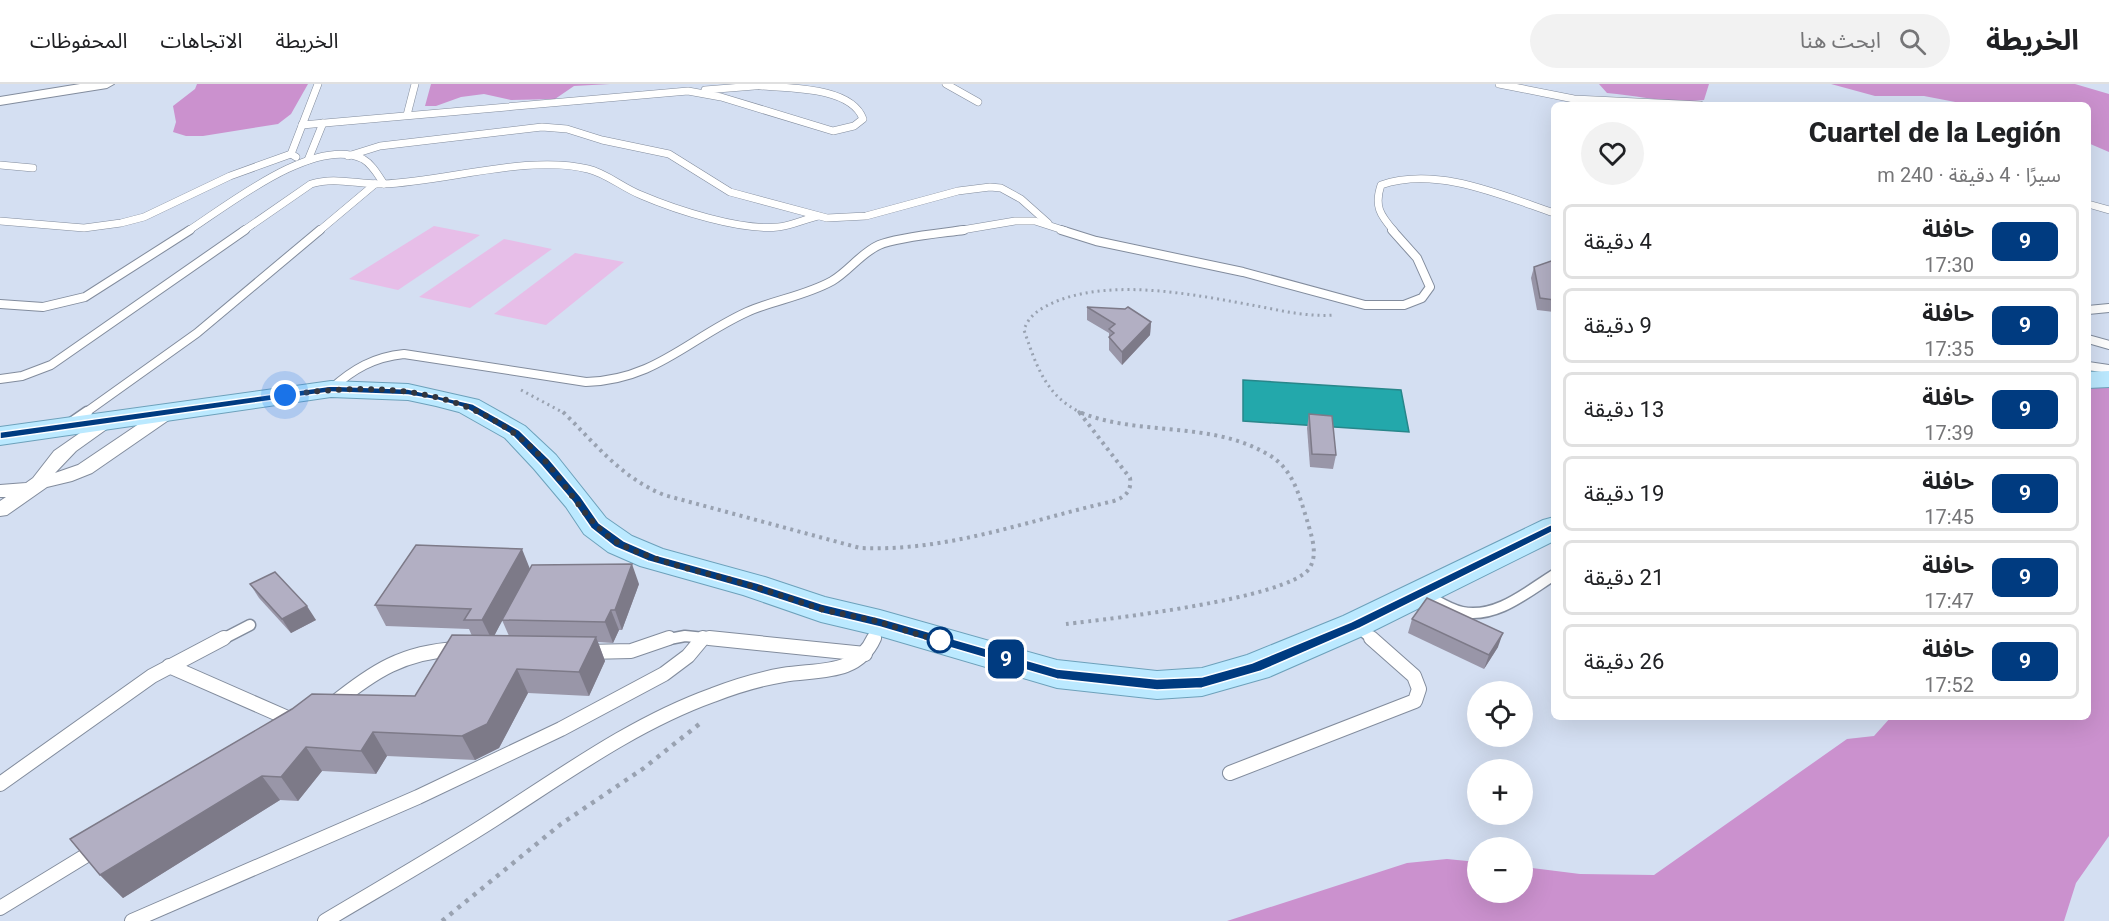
<!DOCTYPE html>
<html lang="ar">
<head>
<meta charset="utf-8">
<style>
	body { margin:0; font-family:Roboto,"Noto Sans Arabic",sans-serif; background:#f2f2f2; color:#202124; direction:rtl; height:100vh; display:flex; flex-direction:column; font-size:22px; white-space:nowrap }
	* { box-sizing:border-box; margin:0 }
	p { font-size:20px; color:#757577 }
	.icon { flex:none; width:33px; height:33px; fill:none; stroke:currentColor; stroke-width:2; stroke-linecap:round; stroke-linejoin:round }
	.map { position:relative; flex:1; overflow:hidden; direction:ltr }
	.panel { position:absolute; left:1551px; top:18px; width:540px; height:618px; display:flex; flex-direction:column; background:#fff; border-radius:9px; box-shadow:0 6px 24px #0002; direction:rtl }
	.panel>* { flex:none }
	.badge { padding:0 12px; border-radius:9px; font-size:21px; line-height:39px }
	.buttons { position:absolute; left:1467px; top:597px; display:grid; gap:12px }
	.buttons a { display:grid; place-items:center; width:66px; height:66px; border-radius:50%; background:#fff; box-shadow:0 6px 24px #0002; font-size:30px }
	.you { position:absolute; width:30px; height:30px; margin:-15px; border:4px solid #fff; border-radius:50%; background:#1a73e8; box-shadow:0 0 0 9px #1a73e833 }
	.map>.badge { position:absolute; translate:-50% -50%; box-shadow:0 0 0 3px #fff }
	.round { display:grid; place-items:center; flex:none; width:63px; height:63px; border-radius:32px; background:#f2f2f2 }
	.summary { display:flex; align-items:center; justify-content:space-between; height:102px; padding:0 30px }
	h1 { font-size:28px; font-weight:800; line-height:45px }
	ul { padding:0; list-style:none }
	li { display:flex; align-items:center; gap:18px; height:75px; margin:0 12px 9px; padding:0 18px; border:3px solid #e0e0e0; border-radius:9px }
	li div { flex:1 }
	li b { display:block; font-size:22px }
	li em { font-style:normal }
	li .badge { min-width:66px; font-weight:700; text-align:center }
	header { display:flex; align-items:center; gap:36px; box-sizing:border-box; height:84px; padding:0 30px; background:#fff; border-bottom:2px solid #e0e0e0 }
	header strong { font-size:28px }
	nav { display:flex; gap:33px; margin-inline-start:auto; font-size:21px }
	.search { width:420px; height:54px; background:#f2f2f2; display:flex; align-items:center; gap:15px; box-sizing:border-box; padding:0 21px; border-radius:33px; color:#757577; font-size:22px }
	.map>svg:first-child { display:block }
	.green { fill:#e7bee8 }
	.forest { fill:#cb91ce }
	.water { fill:#23a8ab; stroke:#28868a; stroke-width:1.5 }
	.lines { fill:none; stroke-linecap:round; stroke-linejoin:round }
	.service-far3-casing { stroke:#828c9d; stroke-width:8 }
	.service-far2-casing { stroke:#828c9d; stroke-width:10 }
	.service-far1-casing { stroke:#828c9d; stroke-width:13 }
	.service-casing { stroke:#828c9d; stroke-width:16 }
	.minor-casing { stroke:#828c9d; stroke-width:2 }
	.tertiary-casing { stroke:#828c9d; stroke-width:2 }
	.primary-casing { stroke:#6da1bb; stroke-width:2 }
	.path-far2 { stroke:#99a2b1; stroke-width:3; stroke-dasharray:2 4; stroke-linecap:butt }
	.path-far1 { stroke:#99a2b1; stroke-width:4; stroke-dasharray:3 4.5; stroke-linecap:butt }
	.path { stroke:#99a2b1; stroke-width:4.5; stroke-dasharray:4 6; stroke-linecap:butt }
	.service-far3 { stroke:#fff; stroke-width:7 }
	.service-far2 { stroke:#fff; stroke-width:8 }
	.service-far1 { stroke:#fff; stroke-width:10 }
	.service { stroke:#fff; stroke-width:14 }
	.minor { fill:#fff; fill-rule:evenodd }
	.tertiary { fill:#fff; fill-rule:evenodd }
	.primary { fill:#bbe9ff; fill-rule:evenodd }
	.wall { fill:#9996a8; fill-rule:evenodd }
	.shaded-wall { fill:#7d7a88 }
	.building { fill:#b2afc3; stroke:#7d7a88; stroke-width:1.5 }
	.line { fill:#003b80; stroke:#fff; stroke-width:1.5 }
	.walk { stroke:#32363e; stroke-width:6; stroke-dasharray:0 10.8 }
	.stop-dot { fill:#fff; stroke:#003b80; stroke-width:3 }
</style>
</head>
<body>
<header>
<strong>الخريطة</strong>
<div class="search"><svg class="icon" aria-label="search" viewBox="0 0 24 24"><circle cx="10" cy="10" r="6"/><path d="M15 15l6 6"/></svg>ابحث هنا</div>
<nav><a>الخريطة</a><a>الاتجاهات</a><a>المحفوظات</a></nav>
</header>
<div class="map">
<svg width="2109" height="837" viewBox="0 0 2109 837">
	<rect width="100%" height="100%" fill="#d4dff2"/>
	<!-- green -->
	<g class="green">
		<path d="M434 142 480 151 398 206 349 195Z"/>
		<path d="M504 155 552 165 470 224 419 213Z"/>
		<path d="M575 169 624 178 546 241 494 230Z"/>
	</g>
	<!-- forest -->
	<g class="forest">
		<path d="M197 0H308L291 30 278 40 203 52H186L173 48 176 38 173 22 195 5Z"/>
		<path d="M431 0H610L574 2 555 15 511 16 484 10 461 13 436 22H425Z"/>
		<path d="M1599 0H1709L1704 16C1673 20 1639 12 1607 9Z"/>
		<path d="M1831 0H2075L2109 10V68L2088 59V21H1971L1924 12H1875Z"/>
		<path d="M2109 299V752L2076 799 2064 837H1227L1407 779 1447 775 1477 778 1478 808H1522L1523 783 1580 790 1654 791 1847 655 1874 652 1891 633H2088V301Z"/>
	</g>
	<!-- water -->
	<path class="water" d="M1243 296 1401 306 1409 348 1243 337Z"/>
	<g class="lines">
		<!-- service-far3 casing -->
		<g class="service-far3-casing">
			<g id="service-far3">
				<path d="M946 0 978 18"/>
				<path d="M1499 0 1574 15 1700 21"/>
				<path d="M705 6 767 1"/>
				<path d="M407 31 415 0"/>
				<path d="M302 41 688 7 721 13 833 47 854 42 863 35C852 3 790 4 761 2"/>
				<path d="M348 72 380 62 542 43 567 45 602 56 669 70 730 108 827 134 866 132 958 107 990 103 1001 104 1021 115 1048 139"/>
				<path d="M296 73 291 70 318 0"/>
				<path d="M308 76 323 39"/>
				<path d="M0 81 33 84"/>
				<path d="M2088 120 2109 126"/>
				<path d="M0 137 84 144 121 139 144 133 230 92 291 70"/>
				<path d="M188 147C227 122 315 51 363 75 372 80 378 91 384 100"/>
				<path d="M243 147 311 100C336 92 358 101 383 100 445 98 528 70 588 85 606 89 623 104 641 111 676 126 741 147 778 143 791 142 805 135 818 132"/>
				<path d="M319 147 375 100"/>
				<path d="M956 147 1015 137H1035L1066 147"/>
				<path d="M1394 147C1380 131 1374 122 1381 101 1437 82 1501 111 1554 129"/>
			</g>
		</g>
		<!-- service-far2 casing -->
		<g class="service-far2-casing">
			<g id="service-far2">
				<path d="M1061 146 1096 157 1243 188 1365 221H1404L1422 214 1430 203 1417 174 1392 146"/>
				<path d="M0 220 43 223 85 213 190 146"/>
				<path d="M2088 226 2109 224"/>
				<path d="M2088 255 2109 261"/>
				<path d="M2088 282 2109 285"/>
				<path d="M0 295 22 292 51 281 245 146"/>
				<path d="M331 305C353 285 374 273 404 270L586 298C655 296 688 255 747 228 774 216 805 212 832 197 849 187 861 169 879 161 897 153 943 149 964 146"/>
				<path d="M85 329 197 249 320 146"/>
			</g>
		</g>
		<!-- service-far1 casing -->
		<g class="service-far1-casing">
			<g id="service-far1">
				<path d="M71 339 87 328"/>
				<path d="M1424 510C1436 516 1448 525 1462 528 1496 535 1527 508 1554 491"/>
				<path d="M1356 541 1373 556"/>
				<path d="M221 556 250 541"/>
				<path d="M664 556 685 552 724 556"/>
				<path d="M702 556 704 553"/>
				<path d="M873 556 880 539"/>
			</g>
		</g>
		<!-- service casing -->
		<g class="service-casing">
			<g id="service">
				<path d="M709 554 865 570"/>
				<path d="M587 568 631 567 669 554"/>
				<path d="M169 582 292 636"/>
				<path d="M333 620C374 587 403 568 457 565"/>
				<path d="M1230 689 1415 617 1419 605 1414 592 1371 554"/>
				<path d="M0 700 152 592 224 554"/>
				<path d="M0 824 95 766"/>
				<path d="M132 837 418 713 561 645 664 590 688 572 703 554"/>
				<path d="M325 837C382 803 440 770 496 734 566 689 635 639 713 611 736 602 760 595 783 591 818 585 857 592 874 554"/>
			</g>
		</g>
		<!-- minor casing -->
		<g class="minor-casing">
			<path id="minor" d="M170 322 176 323 179 327 176 331 92 389 72 397 47 403 7 431 0 432V417L6 413H0V401L26 399 33 394 54 367 103 333 109 332 115 333 118 337 76 367 55 389 78 381 164 323Z"/>
		</g>
		<!-- tertiary casing -->
		<g class="tertiary-casing">
			<path id="tertiary" d="M80 0H114L107 4 0 21V13Z"/>
		</g>
		<!-- primary casing -->
		<g class="primary-casing">
			<g id="primary">
				<path d="M2109 287V303L2088 304V288Z"/>
				<path d="M331 297 408 300 479 316 525 342 556 371 606 434 632 452 663 465 765 493 825 513 880 526 1057 576 1157 587 1202 584 1247 571 1343 532 1543 436 1554 433V457L1367 550 1269 593 1202 612 1157 615 1057 604 880 552 821 538 743 511 640 482 608 468 584 450 566 423 534 385 505 354 459 328 436 322 408 316 331 313 0 361V343Z"/>
			</g>
		</g>
		<!-- path-far2 -->
		<g class="path-far2">
			<path d="M521 306 564 329"/>
			<path d="M1078 327 1080 329"/>
			<path d="M1082 329C1046 313 1036 281 1024 246 1029 230 1043 223 1057 217 1116 194 1196 211 1257 222 1283 227 1308 233 1334 231"/>
		</g>
		<!-- path-far1 -->
		<g class="path-far1">
			<path d="M563 328C596 360 620 393 664 411L860 464C948 468 1029 436 1114 417 1125 413 1132 407 1130 394L1079 328"/>
			<path d="M1066 540C1109 535 1286 515 1309 485 1319 470 1311 451 1307 436 1299 411 1293 385 1269 371 1211 336 1140 353 1079 328"/>
		</g>
		<!-- path -->
		<path class="path" d="M442 837 561 740 644 684 703 637"/>
		<!-- service-far3 -->
		<use href="#service-far3" class="service-far3"/>
		<!-- service-far2 -->
		<use href="#service-far2" class="service-far2"/>
		<!-- service-far1 -->
		<use href="#service-far1" class="service-far1"/>
		<!-- service -->
		<use href="#service" class="service"/>
		<!-- minor -->
		<use href="#minor" class="minor"/>
		<!-- tertiary -->
		<use href="#tertiary" class="tertiary"/>
		<!-- primary -->
		<use href="#primary" class="primary"/>
	</g>
	<!-- wall -->
	<g class="wall">
		<path d="M1554 176V228L1537 226 1531 194 1534 183Z"/>
		<path d="M1087 223 1151 238 1150 251 1122 281 1109 266V249L1087 236Z"/>
		<path d="M1309 330 1336 371 1333 385 1310 383 1307 344Z"/>
		<path d="M530 485 639 500 622 546H619L613 559 598 558 605 577 589 612 528 609 499 664 475 676 387 672 376 690 322 687 298 717 280 716 123 814 100 791 70 755 415 612 472 552 469 545 386 542 375 521ZM502 536 509 552H494Z"/>
		<path d="M250 500 316 536 291 549 259 514Z"/>
		<path d="M1412 535 1498 563 1484 585 1408 549Z"/>
	</g>
	<!-- shaded-wall -->
	<g class="shaded-wall">
		<path d="M1151 238 1150 251 1122 281V268Z"/>
		<path d="M522 465 530 485 492 556 482 536Z"/>
		<path d="M632 480 639 500 622 546 615 526Z"/>
		<path d="M307 522 316 536 291 549 282 535Z"/>
		<path d="M611 526 619 546 613 559 605 538Z"/>
		<path d="M1503 549 1498 563 1484 585 1489 571Z"/>
		<path d="M596 553 605 577 589 612 579 588Z"/>
		<path d="M517 585 528 609 499 664 475 676 462 652Z"/>
		<path d="M373 648 387 672 376 690 361 667Z"/>
		<path d="M306 663 322 687 298 717 281 693Z"/>
		<path d="M262 692 280 716 123 814 100 791Z"/>
	</g>
	<!-- building -->
	<g class="building">
		<path d="M1554 176V216L1540 214 1534 183Z"/>
		<path d="M1087 223 1125 225 1128 223 1151 238 1122 268 1109 253 1114 249 1109 245 1115 240Z"/>
		<path d="M1309 330 1332 332 1336 371 1312 370Z"/>
		<path d="M416 461 522 465 482 536H464L471 525 375 521Z"/>
		<path d="M632 480 615 526H611L605 538 502 536 532 481Z"/>
		<path d="M275 488 307 522 282 535 250 500Z"/>
		<path d="M1427 514 1503 549 1489 571 1412 535Z"/>
		<path d="M452 551 596 553 579 588 517 585 487 640 462 652 373 648 361 667 306 663 281 693 262 692 100 791 70 755 292 625 312 610 415 612Z"/>
	</g>
	<!-- line -->
	<path class="line" d="M331 302 408 305 473 320 519 346 549 375 581 413 599 439 624 457 656 471 757 499 822 520 880 534 1057 585 1157 595 1202 593 1252 579 1351 538 1550 441H1558L1560 444 1360 544 1261 587 1202 604 1157 606 1057 595 880 543 821 529 750 506 648 477 615 463 591 444 573 418 541 381 512 351 465 324 437 316 408 311 331 308 0 355V348Z"/>
	<g class="lines">
		<!-- walk -->
		<path class="walk" d="M285 311C383 298 474 301 546 378 570 405 590 445 622 461 663 481 709 489 752 502 775 509 798 518 821 525 840 530 860 533 879 538 899 544 919 552 940 556"/>
	</g>
	<!-- markers -->
	<circle class="stop-dot" cx="940" cy="556" r="12"/>
</svg>
<div class="buttons">
<a><svg class="icon" aria-label="locate" viewBox="0 0 24 24"><circle cx="12" cy="12" r="6"/><path d="M12 2v4M12 18v4M2 12h4M18 12h4"/></svg></a>
<a>+</a>
<a>−</a>
</div>
<div class="you" style="left:285px;top:311px"></div>
<b class="badge" style="left:1006px;top:575px;background:#003b80;color:#fff">9</b>
<section class="panel">
<div class="summary"><div><h1>Cuartel de la Legión</h1><p>سيرًا · 4 دقيقة · 240 m</p></div><a class="round"><svg class="icon" aria-label="heart" viewBox="0 0 24 24"><path d="M12 20l-8-8c-3-5 5-10 8-4 3-6 11-1 8 4z"/></svg></a></div>
<ul>
<li><span class="badge" style="background:#003b80;color:#fff">9</span><div><b>حافلة</b><p>17:30</p></div><em>4 دقيقة</em></li>
<li><span class="badge" style="background:#003b80;color:#fff">9</span><div><b>حافلة</b><p>17:35</p></div><em>9 دقيقة</em></li>
<li><span class="badge" style="background:#003b80;color:#fff">9</span><div><b>حافلة</b><p>17:39</p></div><em>13 دقيقة</em></li>
<li><span class="badge" style="background:#003b80;color:#fff">9</span><div><b>حافلة</b><p>17:45</p></div><em>19 دقيقة</em></li>
<li><span class="badge" style="background:#003b80;color:#fff">9</span><div><b>حافلة</b><p>17:47</p></div><em>21 دقيقة</em></li>
<li><span class="badge" style="background:#003b80;color:#fff">9</span><div><b>حافلة</b><p>17:52</p></div><em>26 دقيقة</em></li>
</ul>
</section>
</div>
</body>
</html>
